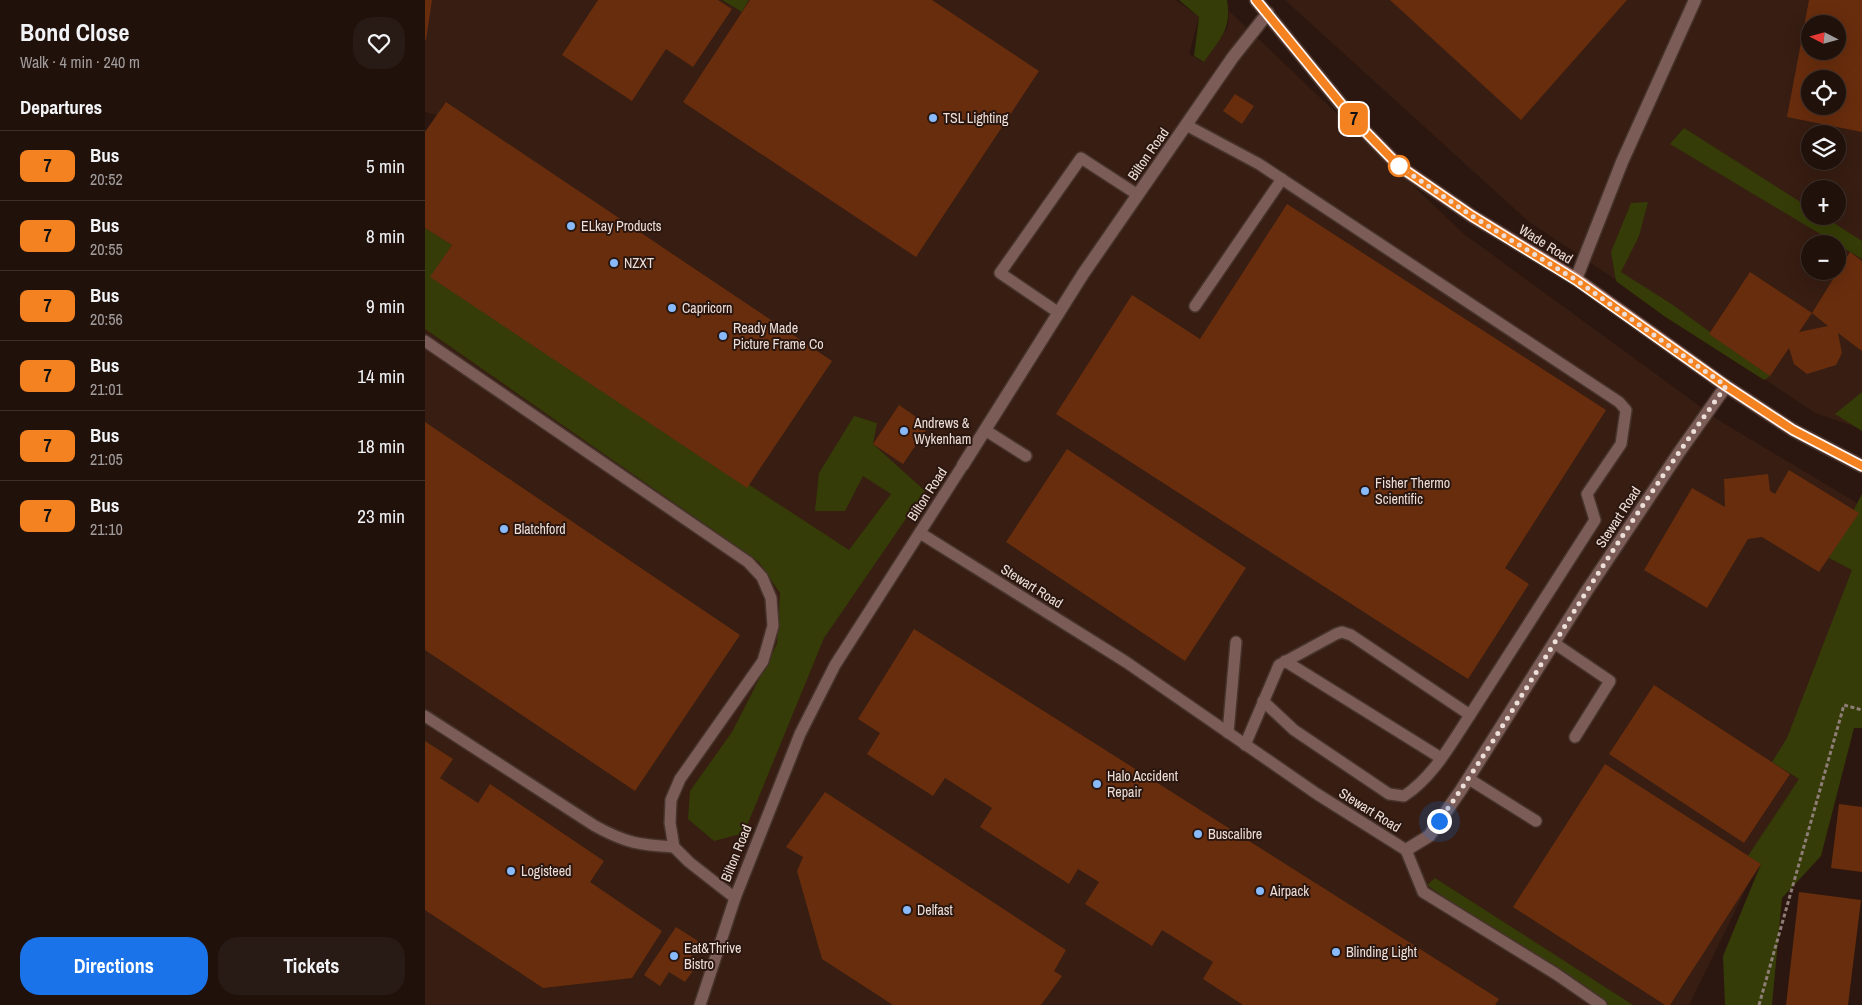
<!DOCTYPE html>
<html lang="en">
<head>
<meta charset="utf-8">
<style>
	body { margin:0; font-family:"Archivo Narrow",sans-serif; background:#281a14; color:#f1f3f6; height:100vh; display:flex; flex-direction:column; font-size:19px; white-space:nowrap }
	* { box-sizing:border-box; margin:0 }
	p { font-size:16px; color:#a29d9d }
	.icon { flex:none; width:28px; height:28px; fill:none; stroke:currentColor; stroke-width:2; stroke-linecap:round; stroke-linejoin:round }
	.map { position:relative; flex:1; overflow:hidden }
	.details { display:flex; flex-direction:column; background:#20110b; width:425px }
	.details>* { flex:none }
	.badge { padding:0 10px; border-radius:8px; font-size:18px; line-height:32px }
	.needle { width:32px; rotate:276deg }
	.fabs { position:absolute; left:1376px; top:15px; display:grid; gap:10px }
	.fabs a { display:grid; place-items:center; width:45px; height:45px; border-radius:50%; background:#20110b; box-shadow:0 5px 20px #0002,0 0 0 1px #3d312c; font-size:25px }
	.you { position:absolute; width:25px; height:25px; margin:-12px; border:4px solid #fff; border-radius:50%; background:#1a73e8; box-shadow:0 0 0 8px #1a73e833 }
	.map>.badge { position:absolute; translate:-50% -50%; box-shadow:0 0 0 2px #fff }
	h2 { padding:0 20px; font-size:19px; line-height:45px }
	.round { display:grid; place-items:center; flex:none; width:52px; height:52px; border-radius:20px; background:#281a14 }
	.head { display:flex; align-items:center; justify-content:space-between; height:85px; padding:0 20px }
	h1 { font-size:24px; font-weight:700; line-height:38px }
	.action { display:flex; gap:10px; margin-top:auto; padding:10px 20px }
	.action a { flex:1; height:58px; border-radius:20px; background:#1a73e8; color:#fff; font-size:20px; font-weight:700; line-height:58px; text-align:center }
	.action a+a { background:#281a14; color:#f1f3f6 }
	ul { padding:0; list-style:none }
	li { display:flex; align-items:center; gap:15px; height:70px; padding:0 20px; border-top:1px solid #3d312c }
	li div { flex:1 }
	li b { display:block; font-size:19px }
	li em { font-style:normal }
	li .badge { min-width:55px; font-weight:700; text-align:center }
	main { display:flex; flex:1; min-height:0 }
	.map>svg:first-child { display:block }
	.built { fill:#371d12; fill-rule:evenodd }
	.green { fill:#353c07 }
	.building { fill:#682d0d; fill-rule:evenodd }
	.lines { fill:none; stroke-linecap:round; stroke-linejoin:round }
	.lane-casing { stroke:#46332b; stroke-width:14 }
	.street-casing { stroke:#46332b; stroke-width:15 }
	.secondary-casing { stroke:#46332b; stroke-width:15 }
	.path { stroke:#8f7e77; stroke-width:3; stroke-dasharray:4 2.5; stroke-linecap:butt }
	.lane { stroke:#7b5c56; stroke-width:11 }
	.street { stroke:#7b5c56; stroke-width:12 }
	.secondary { stroke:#b28076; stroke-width:12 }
	.line-casing { stroke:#fff; stroke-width:11 }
	.line { stroke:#f58220; stroke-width:8 }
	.walk { stroke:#ecded8; stroke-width:5; stroke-dasharray:0 9 }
	.poi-dot { fill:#88bafc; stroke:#2b170f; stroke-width:2 }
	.stop-dot { fill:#fff; stroke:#f58220; stroke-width:2.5 }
	.labels { text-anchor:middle; stroke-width:4; stroke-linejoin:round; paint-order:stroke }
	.poi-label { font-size:14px; fill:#ecded8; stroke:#2b170f; text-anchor:start }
	.street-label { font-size:14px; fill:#ecded8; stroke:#2b170f }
</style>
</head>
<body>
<main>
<section class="details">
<div class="head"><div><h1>Bond Close</h1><p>Walk · 4 min · 240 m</p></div><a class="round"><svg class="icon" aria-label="heart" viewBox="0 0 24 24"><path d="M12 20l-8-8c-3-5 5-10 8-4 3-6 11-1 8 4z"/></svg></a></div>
<h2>Departures</h2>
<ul>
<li><span class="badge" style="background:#f58220;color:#111">7</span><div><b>Bus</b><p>20:52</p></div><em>5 min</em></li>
<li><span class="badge" style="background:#f58220;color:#111">7</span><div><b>Bus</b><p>20:55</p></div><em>8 min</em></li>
<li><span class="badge" style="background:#f58220;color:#111">7</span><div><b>Bus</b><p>20:56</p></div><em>9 min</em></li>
<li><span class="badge" style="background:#f58220;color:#111">7</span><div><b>Bus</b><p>21:01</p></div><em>14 min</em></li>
<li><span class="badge" style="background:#f58220;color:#111">7</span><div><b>Bus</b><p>21:05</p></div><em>18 min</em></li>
<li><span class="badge" style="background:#f58220;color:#111">7</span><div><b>Bus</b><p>21:10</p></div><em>23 min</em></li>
</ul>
<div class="action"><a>Directions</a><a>Tickets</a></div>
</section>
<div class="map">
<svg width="1437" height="1005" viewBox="0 0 1437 1005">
	<rect width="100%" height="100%" fill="#2b170f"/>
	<!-- built -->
	<g class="built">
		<path d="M0 0H297L317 12 324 0H751L774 17 764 54 778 62 803 27 804 11 1039 234 1295 421 1437 506V652L1264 1005H0V132L11 115 0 112Z"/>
		<path d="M860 0H1437V429L1390 413 1103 221ZM1385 24H1412V51H1385ZM1385 79H1412V106H1385ZM1385 134H1412V161H1385ZM1385 189H1412V216H1385ZM1385 244H1412V271H1385Z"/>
	</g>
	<!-- green -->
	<g class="green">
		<path d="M297 0H324L317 12Z"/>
		<path d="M754 0H802C807 30 795 38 779 62L769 56 774 17Z"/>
		<path d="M1259 128 1385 208V216H1398L1437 241V259L1245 144Z"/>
		<path d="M1223 202 1214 236 1196 272 1248 305 1345 376 1339 380 1239 316 1191 281 1186 252 1206 203Z"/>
		<path d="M0 228 27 245 6 277 424 550 466 494 438 476 420 511H390L394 473 429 416 452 423 448 444 500 491 399 638 319 833 289 841 263 819 265 791 307 732 352 644 355 593 334 562 0 329Z"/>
		<path d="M1437 392V431L1410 414Z"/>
		<path d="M1437 494V728H1429L1396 856 1357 898 1347 1005H1300L1298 956 1336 864 1323 856 1374 779 1347 762 1362 738 1427 570 1404 558Z"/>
		<path d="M1010 878 1208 1005H1174L1002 885Z"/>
	</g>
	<!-- building -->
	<g class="building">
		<path d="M0 0H7L1 40H0Z"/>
		<path d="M173 0H293L307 9 268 67 241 49 207 101 137 55Z"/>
		<path d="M325 0H507L614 71 491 257 258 102Z"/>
		<path d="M965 0H1202L1096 120Z"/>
		<path d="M1384 0H1437V132L1362 117ZM1385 24H1412V51H1385ZM1385 79H1412V106H1385Z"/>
		<path d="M810 94 829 106 817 124 798 111Z"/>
		<path d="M21 102 407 361 322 488 5 277 27 245 0 228V132Z"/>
		<path d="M862 204 1181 410 1080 568 1104 584 1043 679 631 414 707 295 775 339Z"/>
		<path d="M1425 252 1437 261V351L1413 333 1417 353 1411 365 1382 374 1369 364 1364 348 1345 376 1284 334 1325 272 1387 313ZM1387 313 1403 326 1374 332Z"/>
		<path d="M474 405 504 426 478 464 448 444Z"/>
		<path d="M0 422 315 635 210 791 0 650Z"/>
		<path d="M642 449 821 568 760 661 581 542Z"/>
		<path d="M1364 470 1434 513 1394 572 1337 537 1323 539 1282 608 1219 570 1267 488 1300 507 1299 479 1343 474 1345 491 1350 494Z"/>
		<path d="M489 629 1074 999 1070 1005H818L778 979 788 962 737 930 727 946 660 904 674 882 653 869 644 884 555 827 567 808 520 778 508 796 442 754 455 733 433 719Z"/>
		<path d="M1229 685 1365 774 1319 843 1184 754Z"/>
		<path d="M0 741 28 759 15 778 53 803 65 784 179 861 165 882 237 931 207 978 118 988 0 910Z"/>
		<path d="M1180 764 1336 864 1245 1005H1240L1088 907Z"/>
		<path d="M400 792 641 950 629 971 637 976 616 1005H468L397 959 372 871 378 857 361 847Z"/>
		<path d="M1414 804 1437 807V872L1406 868Z"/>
		<path d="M1374 892 1436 900 1423 1005H1361Z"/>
		<path d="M251 927 276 943 264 960 272 965 260 982 244 972 235 986 219 975Z"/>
	</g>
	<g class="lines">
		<!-- lane casing -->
		<g class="lane-casing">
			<g id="lane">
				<path d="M761 125 834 164 1194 402 1201 410 1196 444 1162 494 1170 520 1045 715 926 635 917 632 911 634 854 665 820 745"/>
				<path d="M770 306 857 179"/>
				<path d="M634 313 575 273 656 158 713 195"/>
				<path d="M0 341 323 562 337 577 346 598 348 626 338 661 255 779 246 800 245 823 249 847 264 862 310 898"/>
				<path d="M560 430 601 456"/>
				<path d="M495 533 701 662 892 794 981 850 998 892 1131 974 1176 1005"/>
				<path d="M1129 643 1185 681 1150 737"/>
				<path d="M860 661 1016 758"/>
				<path d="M838 701 869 730 964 794 979 796C1008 777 1026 744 1045 715"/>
				<path d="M0 716 170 826C201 843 214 845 249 847"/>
				<path d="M803 733 811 642"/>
				<path d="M1044 779 1111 821"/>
				<path d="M275 1005 310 898 375 734 410 665 538 465"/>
			</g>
		</g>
		<!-- street casing -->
		<g class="street-casing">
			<g id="street">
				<path d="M1151 279 1197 162 1270 0"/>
				<path d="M538 465 658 274 808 57 843 13"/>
				<path d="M981 850 1004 836 1036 790 1161 592 1255 451 1301 386"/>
			</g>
		</g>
		<!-- secondary casing -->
		<g class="secondary-casing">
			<path id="secondary" d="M831 0 930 121 974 166 1047 216 1151 279 1301 386 1368 430 1437 466"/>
		</g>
		<!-- path -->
		<path class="path" d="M1334 1005 1419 705 1437 710"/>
		<!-- lane -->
		<use href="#lane" class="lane"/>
		<!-- street -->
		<use href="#street" class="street"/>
		<!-- secondary -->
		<use href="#secondary" class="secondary"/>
	</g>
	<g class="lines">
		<!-- line casing -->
		<g class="line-casing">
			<path id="line" d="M831 0 930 121 974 166 1047 216 1151 280 1301 386 1368 430 1437 466"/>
		</g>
		<!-- line -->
		<use href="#line" class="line"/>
		<!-- walk -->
		<path class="walk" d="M974 166 1047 216 1151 280 1301 386C1252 454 1205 523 1160 594 1112 670 1066 748 1014 821"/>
	</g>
	<!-- markers -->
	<g class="poi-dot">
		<circle cx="508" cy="118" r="5"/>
		<circle cx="146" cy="226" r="5"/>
		<circle cx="189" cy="263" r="5"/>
		<circle cx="247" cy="308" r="5"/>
		<circle cx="298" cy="336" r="5"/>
		<circle cx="479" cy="431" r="5"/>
		<circle cx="940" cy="491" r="5"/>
		<circle cx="79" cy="529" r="5"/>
		<circle cx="672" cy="784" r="5"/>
		<circle cx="773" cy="834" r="5"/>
		<circle cx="86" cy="871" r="5"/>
		<circle cx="835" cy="891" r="5"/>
		<circle cx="482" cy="910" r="5"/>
		<circle cx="911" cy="952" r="5"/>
		<circle cx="249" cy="956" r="5"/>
	</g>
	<circle class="stop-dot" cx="974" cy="166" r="10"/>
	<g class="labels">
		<!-- poi labels -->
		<g class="poi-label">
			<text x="518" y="123">TSL Lighting</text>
			<text x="156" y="231">ELkay Products</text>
			<text x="199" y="268">NZXT</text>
			<text x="257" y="313">Capricorn</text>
			<text x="308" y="333">Ready Made<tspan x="308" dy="16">Picture Frame Co</tspan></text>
			<text x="489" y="428">Andrews &amp;<tspan x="489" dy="16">Wykenham</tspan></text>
			<text x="950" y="488">Fisher Thermo<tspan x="950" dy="16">Scientific</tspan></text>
			<text x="89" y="534">Blatchford</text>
			<text x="682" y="781">Halo Accident<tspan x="682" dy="16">Repair</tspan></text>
			<text x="783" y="839">Buscalibre</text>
			<text x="96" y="876">Logisteed</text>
			<text x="845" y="896">Airpack</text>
			<text x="492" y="915">Delfast</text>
			<text x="259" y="953">Eat&amp;Thrive<tspan x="259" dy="16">Bistro</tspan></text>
			<text x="921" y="957">Blinding Light</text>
		</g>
		<!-- street labels -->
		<g class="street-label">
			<text transform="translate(723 154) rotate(-55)" y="5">Bilton Road</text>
			<text transform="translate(1121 244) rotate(32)" y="5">Wade Road</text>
			<text transform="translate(502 494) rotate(-57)" y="5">Bilton Road</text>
			<text transform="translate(1193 517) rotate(-57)" y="5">Stewart Road</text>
			<text transform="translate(607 586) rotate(32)" y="5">Stewart Road</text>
			<text transform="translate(945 810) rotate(32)" y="5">Stewart Road</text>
			<text transform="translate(311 853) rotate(-68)" y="5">Bilton Road</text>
		</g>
	</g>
</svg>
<div class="fabs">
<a><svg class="needle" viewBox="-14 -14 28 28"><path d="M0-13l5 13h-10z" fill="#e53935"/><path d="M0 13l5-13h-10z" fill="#a29d9d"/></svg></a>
<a><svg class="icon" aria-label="locate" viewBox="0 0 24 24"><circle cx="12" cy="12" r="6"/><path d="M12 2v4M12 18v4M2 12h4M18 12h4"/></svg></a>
<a><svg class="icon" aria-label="layers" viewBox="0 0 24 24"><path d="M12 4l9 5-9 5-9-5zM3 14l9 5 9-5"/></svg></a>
<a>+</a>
<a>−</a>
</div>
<div class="you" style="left:1014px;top:821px"></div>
<b class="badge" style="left:929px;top:119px;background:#f58220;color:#111">7</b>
</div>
</main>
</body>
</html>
